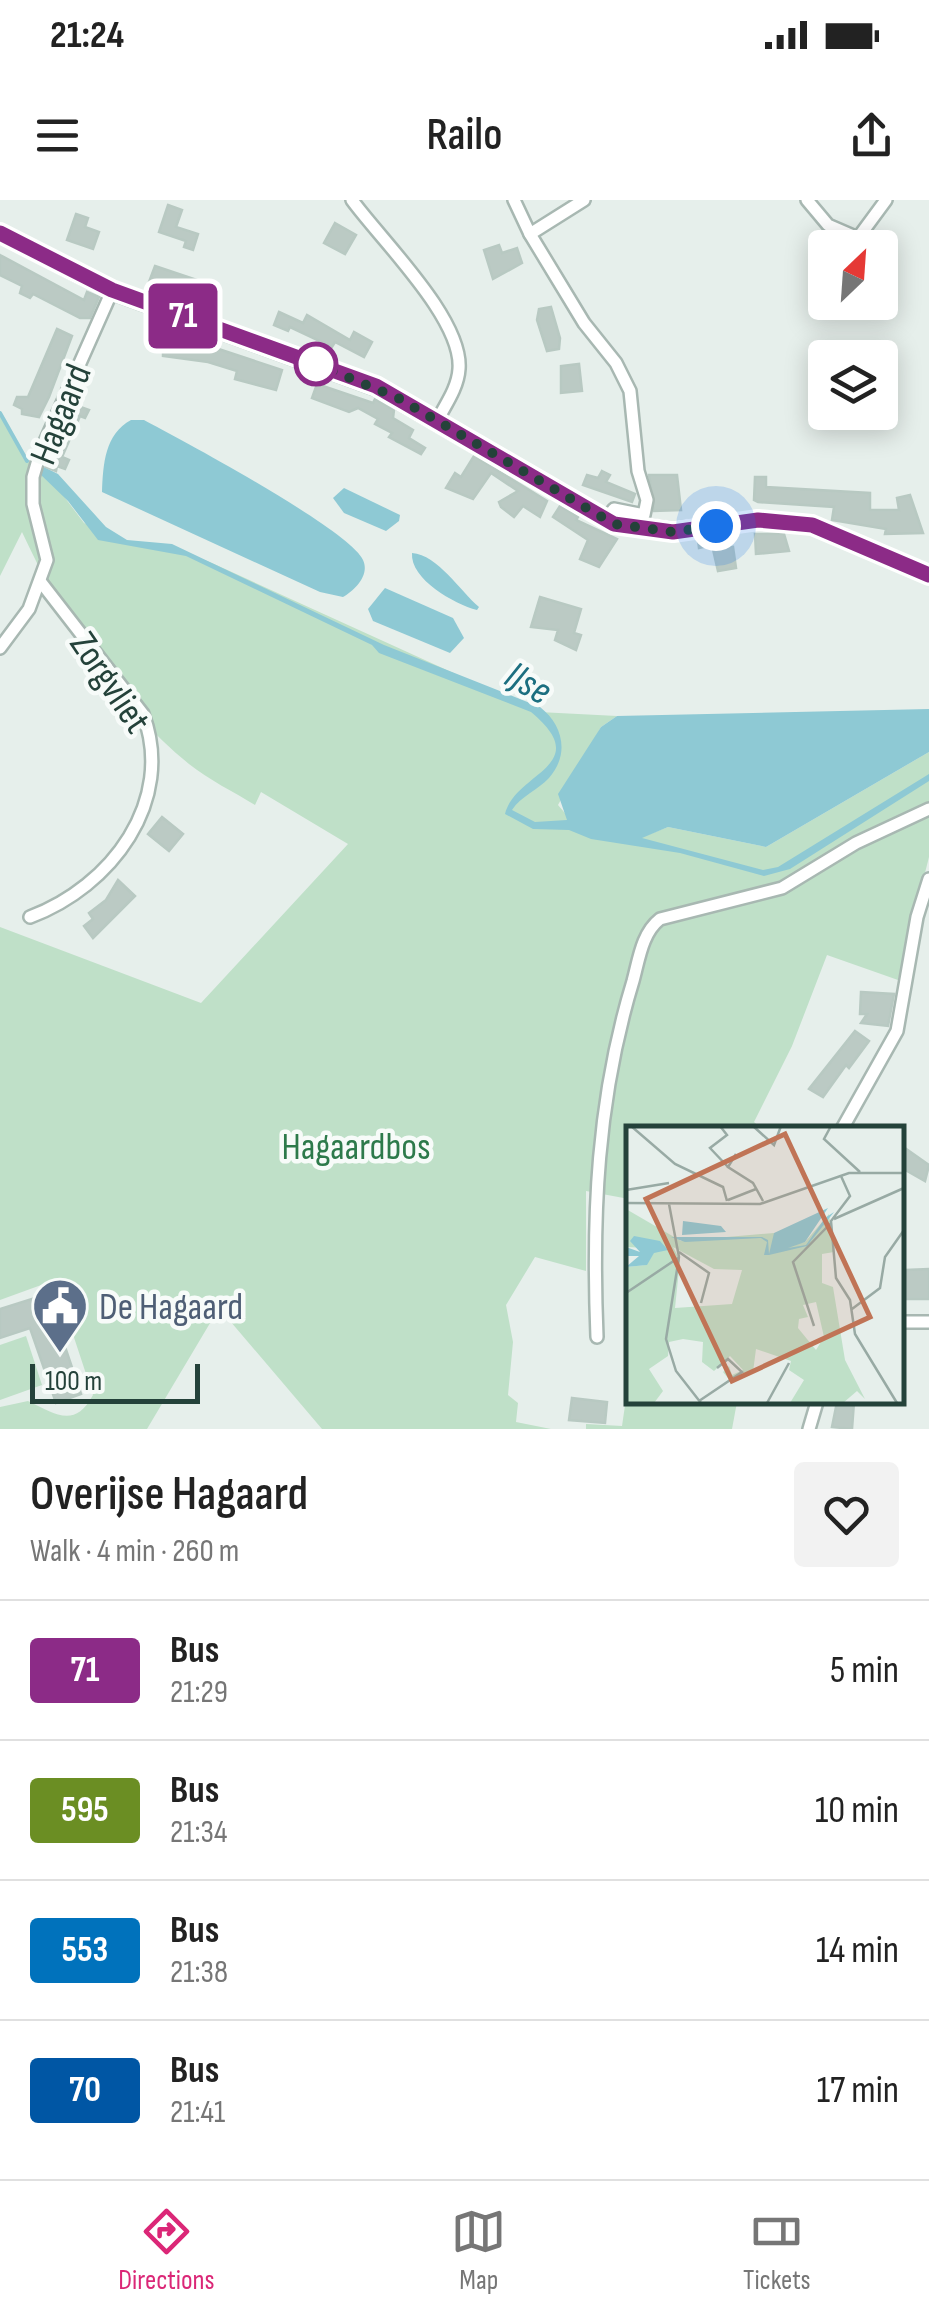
<!DOCTYPE html>
<html lang="en">
<head>
<meta charset="utf-8">
<style>
	body { margin:0; font-family:"Sofia Sans Condensed",sans-serif; background:#f2f2f2; color:#222; height:100vh; display:flex; flex-direction:column; font-size:38px; white-space:nowrap }
	* { box-sizing:border-box; margin:0 }
	p { font-size:32px; color:#767676 }
	.icon { flex:none; width:55px; height:55px; fill:none; stroke:currentColor; stroke-width:2; stroke-linecap:round; stroke-linejoin:round }
	.map { position:relative; height:1229px; overflow:hidden }
	.sheet { display:flex; flex-direction:column; background:#fff; flex:1 }
	.sheet>* { flex:none }
	.badge { padding:0 20px; border-radius:8px; font-size:35px; line-height:65px }
	.needle { width:65px; rotate:25deg }
	.controls { position:absolute; left:808px; top:30px; display:grid; gap:20px }
	.controls a { display:grid; place-items:center; width:90px; height:90px; border-radius:10px; background:#fff; box-shadow:0 5px 25px #0003; font-size:50px }
	.scale { position:absolute; left:30px; bottom:25px; width:170px; box-sizing:border-box; padding-left:10px; border:5px solid #24423a; border-top:0; font-size:28px; line-height:35px; white-space:nowrap; color:#24423a; -webkit-text-stroke:8px #f7fbf9; paint-order:stroke }
	.you { position:absolute; width:50px; height:50px; margin:-25px; border:8px solid #fff; border-radius:50%; background:#1a73e8; box-shadow:0 0 0 15px #1a73e833 }
	.map>.badge { position:absolute; translate:-50% -50%; box-shadow:0 0 0 5px #fff }
	.round { display:grid; place-items:center; flex:none; width:105px; height:105px; border-radius:10px; background:#f2f2f2 }
	.overview { display:flex; align-items:center; justify-content:space-between; height:170px; padding:0 30px }
	h1 { font-size:48px; font-weight:600; line-height:75px }
	ul { padding:0; list-style:none }
	li { display:flex; align-items:center; gap:30px; height:140px; padding:0 30px; border-top:2px solid #e0e0e0 }
	li div { flex:1 }
	li b { display:block; font-size:38px }
	li em { font-style:normal }
	li .badge { min-width:110px; font-weight:700; text-align:center }
	.status { display:flex; justify-content:space-between; align-items:center; height:70px; padding:0 50px; background:#fff; direction:ltr }
	.status svg { height:28px; fill:currentColor }
	header { display:flex; justify-content:space-between; align-items:center; height:130px; padding:0 30px; background:#fff; font-size:45px; font-weight:600 }
	.tab-bar { display:flex; justify-content:space-around; align-items:center; height:140px; border-top:2px solid #e0e0e0; background:#fff; font-size:28px; color:#767676 }
	.tab-bar a { display:grid; justify-items:center; gap:5px }
	.tab-bar .on { color:#db2777 }
	.map>svg:first-child { display:block }
	.green { fill:#bfe0c8 }
	.water { fill:#8ec9d4 }
	.lines { fill:none; stroke-linecap:round; stroke-linejoin:round }
	.stream { stroke:#8ec9d4; stroke-width:4 }
	.building { fill:#bbcac4; stroke:#b8c9c2; stroke-width:2.5 }
	.street-casing { stroke:#a8b8b2; stroke-width:16 }
	.secondary-casing { stroke:#a4bbb3; stroke-width:20 }
	.street { stroke:#fff; stroke-width:11 }
	.secondary { stroke:#fff; stroke-width:15 }
	.line-casing { stroke:#fff; stroke-width:22 }
	.line { stroke:#8c2b87; stroke-width:15 }
	.walk { stroke:#24423a; stroke-width:10; stroke-dasharray:0 18 }
	.stop-dot { fill:#fff; stroke:#8c2b87; stroke-width:5 }
	.labels { text-anchor:middle; stroke-width:9; stroke-linejoin:round; paint-order:stroke }
	.street-label { font-size:38px; fill:#24423a; stroke:#f7fbf9 }
	.park-label { font-size:38px; fill:#2d7a4b; stroke:#f7fbf9 }
	.service-label { font-size:38px; fill:#4e5e75; stroke:#f7fbf9; text-anchor:start }
	.water-label { font-size:40px; font-style:italic; fill:#1c6f80; stroke:#f7fbf9 }
	.inset-road { fill:none; stroke:#98aaa4; stroke-width:2.5 }
	.view { fill:#c07456; fill-opacity:0.15; stroke:#c07456; stroke-width:5 }
	.inset-edge { fill:none; stroke:#24423a; stroke-width:5 }
</style>
</head>
<body>
<div class="status"><b>21:24</b><svg viewBox="0 0 49 12"><path d="M0 12V9h3v3zM5 12V6h3v6zM10 12V3h3v9zM15 12V0h3v12zM26 1h20v11H26zM47 4h2v5h-2z"/></svg></div>
<header><svg class="icon" aria-label="menu" viewBox="0 0 24 24"><path d="M4 6h16M4 12h16M4 18h16"/></svg>Railo<svg class="icon" aria-label="share" viewBox="0 0 24 24"><path d="M12 15V3M7 8l5-5 5 5M5 13v7h14v-7"/></svg></header>
<div class="map">
<svg width="929" height="1229" viewBox="0 0 929 1229">
	<rect width="100%" height="100%" fill="#e6efeb"/>
	<!-- green -->
	<g class="green">
		<path d="M0 213 27 261 44 270 84 323 130 343 177 349 212 363 539 512 617 516 601 527 558 605 576 626 640 638 668 627 766 647 929 552V657L898 780 827 755 792 846 754 922 762 929H629V999L586 991V1071L535 1057 506 1105 513 1142 508 1195 518 1203 516 1222 551 1229H322L219 1108 147 1229H0V1207L28 1201C55 1214 75 1229 93 1195L55 1080 0 1100V727L201 803 348 644 261 592 255 605C234 592 209 580 189 564 115 504 62 418 22 332L0 376Z"/>
		<path d="M26 1136 42 1185 0 1200V1145Z"/>
		<path d="M629 1178V1202H737L732 1229H586V1224L622 1226Z"/>
	</g>
	<!-- water -->
	<g class="water">
		<path d="M131 220H144C180 239 350 330 363 360 370 375 355 390 343 397L320 392 102 292C103 264 105 234 131 220Z"/>
		<path d="M42 266 58 274 106 327 127 340 172 344 384 445 540 507C563 525 570 554 549 578 538 590 521 596 512 610L535 622 567 620 558 594 601 527 617 516 929 509V552L766 647 668 627 642 638 763 670 778 667 929 574V581L790 669 764 676 680 653 591 639 569 630 533 629 505 614C515 572 596 566 531 512L379 453 372 445 186 356 98 340 68 301 40 274Z"/>
		<path d="M344 288 400 315 399 321 386 331 344 313 333 298Z"/>
		<path d="M412 353C438 355 460 391 479 407L477 410C454 404 410 379 412 353Z"/>
		<path d="M385 388 453 418 464 438 450 453 373 421 368 409Z"/>
	</g>
	<g class="lines">
		<!-- stream -->
		<path class="stream" d="M0 213 27 261"/>
	</g>
	<!-- building -->
	<g class="building">
		<path d="M168 5 182 10 176 27 198 34 193 50 184 47 186 41 159 32Z"/>
		<path d="M76 14 88 18 85 27 99 32 93 49 67 40Z"/>
		<path d="M335 23 356 35 345 54 324 43Z"/>
		<path d="M499 45 502 53 517 48 522 63 493 79 484 50Z"/>
		<path d="M0 55 84 100 87 92 99 97 90 118H80L33 94 30 98 20 93 22 86 0 75Z"/>
		<path d="M155 66 206 83 204 90 211 93 207 103 149 82Z"/>
		<path d="M551 107 560 138 559 149 547 151 537 120 539 109Z"/>
		<path d="M279 112 303 123 307 115 350 140 354 132 372 142 364 157 335 142 332 147 290 127 288 131 274 125Z"/>
		<path d="M155 128 282 170 276 190 235 179 237 171 208 162 163 156V150L149 145Z"/>
		<path d="M57 129 72 136 49 197 39 217 22 214V209L14 205 17 197H28Z"/>
		<path d="M579 164 582 191 561 193V166Z"/>
		<path d="M317 184 373 203 375 199 394 210 393 218 413 230 409 238 425 248 421 254 389 237 392 233 375 224 378 219 358 208 349 212 312 198Z"/>
		<path d="M72 204 89 210 85 218 80 216 62 257 69 260 65 269 57 266 56 271 46 267Z"/>
		<path d="M474 256 547 301 540 317 523 306 514 317 501 307 499 302 518 291 491 273 473 299 446 288 455 273 461 277Z"/>
		<path d="M602 271 610 275 606 282 635 294 632 302 583 285 587 275 598 278Z"/>
		<path d="M649 275H677L681 310 654 311Z"/>
		<path d="M755 277H766V287L870 293V310H899L897 298 910 295 923 333 885 334 886 329 832 320 834 307 758 302 754 300Z"/>
		<path d="M560 306 578 317 576 320 617 339 599 367 580 359 588 340 553 317Z"/>
		<path d="M755 334H784L789 351 756 354Z"/>
		<path d="M720 336 722 349 733 347 736 368 718 371 712 345 699 348 698 339Z"/>
		<path d="M540 397 581 409 574 433 581 435 576 450 555 440 558 430 531 427Z"/>
		<path d="M162 617 183 634 169 651 148 634Z"/>
		<path d="M118 680 135 696 93 738 84 726 93 719 89 713 106 700Z"/>
		<path d="M861 792 894 794 888 826 861 823 867 814H860Z"/>
		<path d="M855 831 869 841 849 868 846 865 823 897 809 889Z"/>
		<path d="M902 946 929 965 925 981 902 968Z"/>
		<path d="M929 1069V1099H902L906 1070Z"/>
		<path d="M38 1097 48 1126 57 1123 81 1194 56 1203 30 1128 0 1138V1109Z"/>
		<path d="M572 1198 607 1202 605 1223 569 1220Z"/>
		<path d="M837 1202H854L852 1229 832 1227Z"/>
	</g>
	<g class="lines">
		<!-- street casing -->
		<g class="street-casing">
			<g id="street">
				<path d="M352 0C381 40 463 119 459 169 458 187 446 204 438 219"/>
				<path d="M514 0 530 34"/>
				<path d="M584 0 530 34 584 123 616 163 630 191 638 271 647 300 644 315 614 309 605 320"/>
				<path d="M807 0 828 25 858 38 886 0"/>
				<path d="M0 448 29 409 47 360 33 304V277L40 253 112 91"/>
				<path d="M30 717C111 687 176 601 143 514L40 381"/>
				<path d="M842 929 897 831 917 717 929 679"/>
				<path d="M902 1122H929"/>
				<path d="M597 1137C592 1015 597 899 633 781 639 759 642 733 660 719L782 688 856 643 929 609"/>
				<path d="M809 1229 817 1202"/>
			</g>
		</g>
		<!-- secondary casing -->
		<g class="secondary-casing">
			<path id="secondary" d="M0 33 112 91 376 187 614 324 673 331 757 320 812 325 929 375"/>
		</g>
		<!-- street -->
		<use href="#street" class="street"/>
		<!-- secondary -->
		<use href="#secondary" class="secondary"/>
	</g>
	<g class="lines">
		<!-- line casing -->
		<g class="line-casing">
			<path id="line" d="M0 33 112 90 376 186 614 324 673 332 758 320 812 325 929 375"/>
		</g>
		<!-- line -->
		<use href="#line" class="line"/>
		<!-- walk -->
		<path class="walk" d="M316 164 398 198 614 324 673 332 716 326"/>
	</g>
	<!-- icons -->
	<defs>
		<g id="civic-pin" transform="scale(2.875)"><path d="M0 17L-7.5 6A9.5 9.5 0 1 1 7.5 6Z" fill="#5c6f8a" stroke="#f7fbf9"/><path d="M-.6-6.5H3V-4.5H.6V-3L4-1V1h2V6H-6V1h2V-1L-.6-3ZM-1.2 2.5V6h2.4V2.5Z" fill="#fff"/></g>
	</defs>
	<g fill-rule="evenodd">
		<use href="#civic-pin" x="60" y="1106"/>
	</g>
	<!-- markers -->
	<circle class="stop-dot" cx="316" cy="164" r="20"/>
	<g class="labels">
		<!-- street labels -->
		<g class="street-label">
			<text transform="translate(60 214) rotate(-68)" y="13">Hagaard</text>
			<text transform="translate(111 482) rotate(56)" y="13">Zorgvliet</text>
		</g>
		<!-- park labels -->
		<g class="park-label">
			<text x="356" y="959">Hagaardbos</text>
		</g>
		<!-- service labels -->
		<g class="service-label">
			<text x="99" y="1119">De Hagaard</text>
		</g>
		<!-- water labels -->
		<g class="water-label">
			<text transform="translate(529 482) rotate(30)" y="14">IJse</text>
		</g>
	</g>
	<!-- overview -->
	<g transform="translate(626 926)">
		<rect width="278" height="278" fill="#e6efeb"/>
		<path d="M0 83 55 115 148 107 163 119 179 116 203 88 208 126 196 128V157L207 161 219 234 239 273 231 265 217 277H164L178 254 163 244 165 235 130 223 127 246 106 257 97 246 103 240 106 249 117 244 104 230 88 245 76 236 77 216 57 213 43 216 42 230 23 243 37 265 28 277H0V141L20 139 28 126 42 123 0 121ZM47 121 88 143 116 144 106 178 49 182 54 134ZM190 176 198 211 190 224 172 202 173 193 182 191 177 179Z" fill="#bfe0c8" fill-rule="evenodd"/>
		<path d="M202 82 179 116 162 122 180 119 199 92 208 86 181 120 143 129H138L141 116 135 112 59 116 45 111H136L142 114 143 128 148 107ZM57 95 95 100 100 106 56 109ZM8 110 34 115 42 124 28 127 21 139 0 141 13 130H0V121L14 126 4 115Z" fill="#8ec9d4"/>
		<path class="inset-road" d="M5 0 49 38 97 61 101 75M94 0 101 9 84 22 102 41M127 0 148 19 155 0M205 0 198 13 234 46M110 28 102 41 127 57 137 75M215 50 224 70 205 95 210 152 224 174 229 208 271 277M0 64 43 57M102 74 130 63M0 77 134 78 223 47H278M43 78 53 131 40 213 50 245 75 277M208 93 278 62M53 126 83 147 75 177M0 167 52 132M226 183 254 162 259 131 278 104M188 200 167 136 205 97M73 275 116 246 102 233 91 242M141 277 163 237"/>
		<path class="view" d="M159 8 244 191 106 255 20 73Z"/>
		<rect width="278" height="278" class="inset-edge"/>
	</g>
</svg>
<div class="controls">
<a><svg class="needle" viewBox="-14 -14 28 28"><path d="M0-13l5 13h-10z" fill="#e53935"/><path d="M0 13l5-13h-10z" fill="#767676"/></svg></a>
<a><svg class="icon" aria-label="layers" viewBox="0 0 24 24"><path d="M12 4l9 5-9 5-9-5zM3 14l9 5 9-5"/></svg></a>
</div>
<div class="scale">100 m</div>
<div class="you" style="left:716px;top:326px"></div>
<b class="badge" style="left:183px;top:116px;background:#8c2b87;color:#fff">71</b>
</div>
<section class="sheet">
<div class="overview"><div><h1>Overijse Hagaard</h1><p>Walk · 4 min · 260 m</p></div><a class="round"><svg class="icon" aria-label="heart" viewBox="0 0 24 24"><path d="M12 20l-8-8c-3-5 5-10 8-4 3-6 11-1 8 4z"/></svg></a></div>
<ul>
<li><span class="badge" style="background:#8c2b87;color:#fff">71</span><div><b>Bus</b><p>21:29</p></div><em>5 min</em></li>
<li><span class="badge" style="background:#6b8e23;color:#fff">595</span><div><b>Bus</b><p>21:34</p></div><em>10 min</em></li>
<li><span class="badge" style="background:#0072bc;color:#fff">553</span><div><b>Bus</b><p>21:38</p></div><em>14 min</em></li>
<li><span class="badge" style="background:#0056a4;color:#fff">70</span><div><b>Bus</b><p>21:41</p></div><em>17 min</em></li>
</ul>
</section>
<nav class="tab-bar">
<a class="on"><svg class="icon" aria-label="directions" viewBox="0 0 24 24"><path d="M12 3l9 9-9 9-9-9zM9 14v-3h6M13 9l2 2-2 2"/></svg>Directions</a>
<a><svg class="icon" aria-label="map" viewBox="0 0 24 24"><path d="M3 6l6-2 6 2 6-2v14l-6 2-6-2-6 2zM9 4v14M15 6v14"/></svg>Map</a>
<a><svg class="icon" aria-label="tickets" viewBox="0 0 24 24"><path d="M3 7h18v10H3zM15 7v10"/></svg>Tickets</a>
</nav>
</body>
</html>
